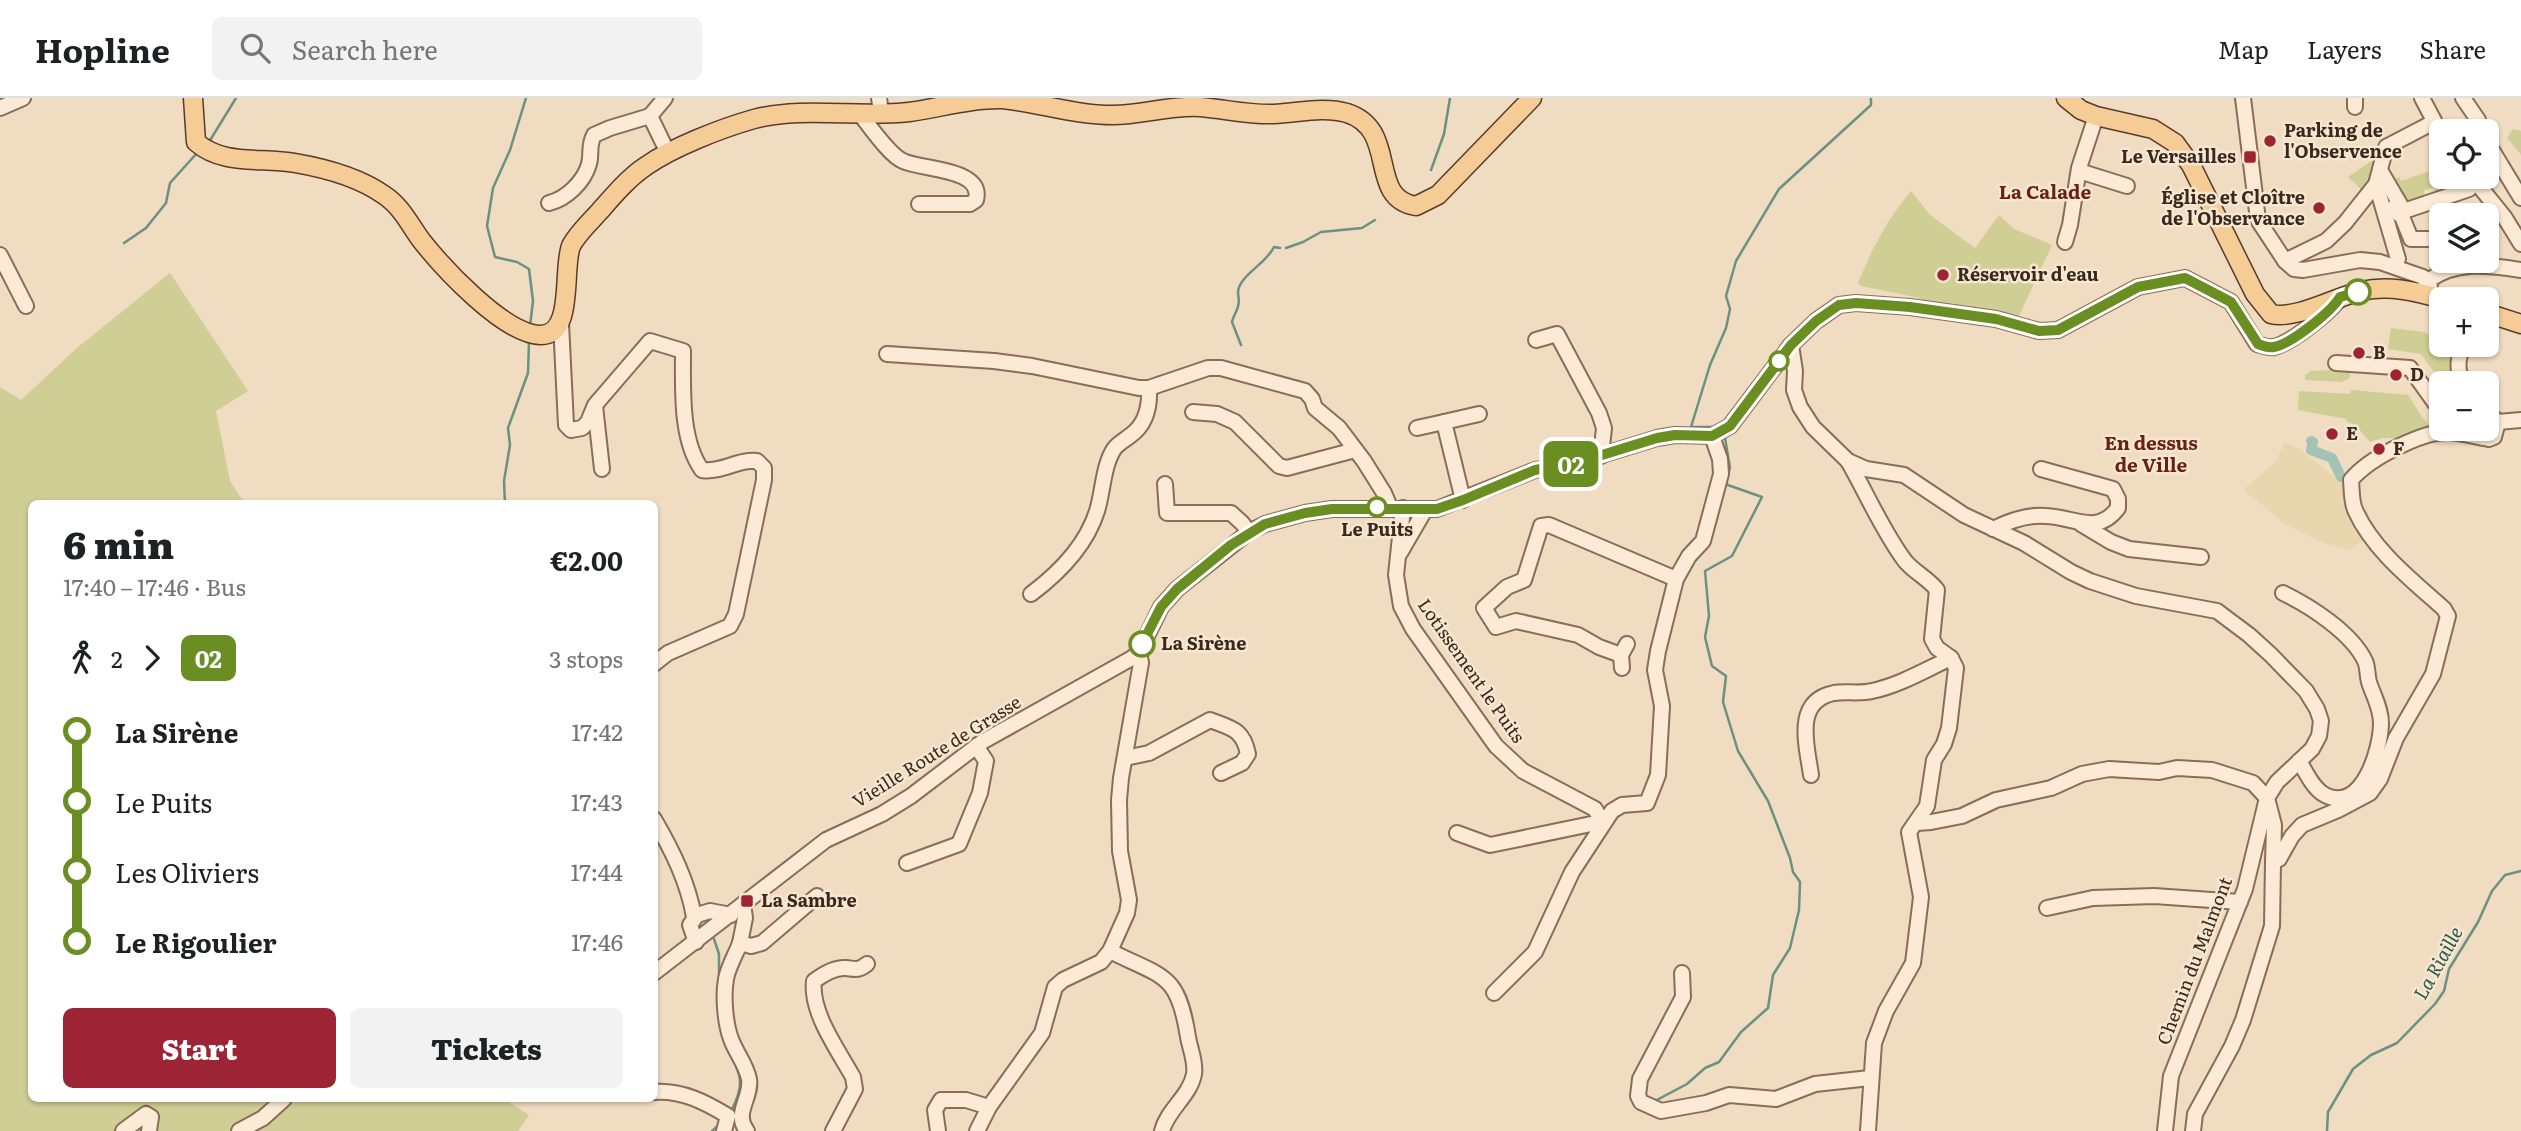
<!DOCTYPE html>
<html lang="en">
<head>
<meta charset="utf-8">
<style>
	body { margin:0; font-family:Literata,serif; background:#f2f2f2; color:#202124; height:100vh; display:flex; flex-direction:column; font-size:26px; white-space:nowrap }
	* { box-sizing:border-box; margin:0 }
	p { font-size:23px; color:#757577 }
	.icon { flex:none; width:38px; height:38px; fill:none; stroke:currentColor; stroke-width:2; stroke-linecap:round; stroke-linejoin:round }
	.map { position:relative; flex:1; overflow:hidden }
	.details { position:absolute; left:28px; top:402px; width:630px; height:602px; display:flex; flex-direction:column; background:#fff; border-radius:10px; box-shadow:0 2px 5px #0004 }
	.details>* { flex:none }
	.badge { padding:0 14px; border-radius:10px; font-size:24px; line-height:46px }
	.controls { position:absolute; left:2429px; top:21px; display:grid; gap:14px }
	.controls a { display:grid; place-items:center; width:70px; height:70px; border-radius:10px; background:#fff; box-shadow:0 2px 5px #0004; font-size:35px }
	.map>.badge { position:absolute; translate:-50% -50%; box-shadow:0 0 0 4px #fff }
	.legs { display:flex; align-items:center; gap:10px; height:77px; padding:0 35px; font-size:23px }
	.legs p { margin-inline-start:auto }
	.head { display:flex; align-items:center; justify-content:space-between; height:119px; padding:0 35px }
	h1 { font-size:38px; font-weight:800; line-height:52px }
	.action { display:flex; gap:14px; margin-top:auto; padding:14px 35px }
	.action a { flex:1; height:80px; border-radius:10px; background:#9d2434; color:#fff; font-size:28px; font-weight:800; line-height:80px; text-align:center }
	.action a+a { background:#f2f2f2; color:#202124 }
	ul { padding:0 35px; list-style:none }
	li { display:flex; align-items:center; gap:24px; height:70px; font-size:26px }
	li i { display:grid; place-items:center; width:10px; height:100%; margin:0 9px; background:currentColor }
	li i::after { content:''; width:18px; height:18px; margin:-9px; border:5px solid; border-radius:50%; background:#fff }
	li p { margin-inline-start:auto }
	li:first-child i { background:linear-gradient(#0000 50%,currentColor 0) }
	li:last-child i { background:linear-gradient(currentColor 50%,#0000 0) }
	header { display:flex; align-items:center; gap:42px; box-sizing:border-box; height:98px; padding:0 35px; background:#fff; border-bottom:2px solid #e0e0e0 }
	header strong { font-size:33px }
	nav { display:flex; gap:38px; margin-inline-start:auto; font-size:24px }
	.search { width:490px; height:63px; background:#f2f2f2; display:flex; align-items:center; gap:18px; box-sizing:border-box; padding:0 24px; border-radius:10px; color:#757577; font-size:26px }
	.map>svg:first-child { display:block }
	.farmland { fill:#e7d6ae }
	.green { fill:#cfce94 }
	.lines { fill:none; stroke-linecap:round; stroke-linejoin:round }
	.stream { stroke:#6a9182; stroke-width:2.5 }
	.canal { stroke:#a4c2b5; stroke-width:10 }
	.minor-casing { stroke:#8b6c57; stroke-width:18 }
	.major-casing { stroke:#583b2c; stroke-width:21 }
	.minor { stroke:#fbead5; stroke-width:14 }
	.major { stroke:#f6cc96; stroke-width:18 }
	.line-1-casing { stroke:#fff; stroke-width:16 }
	.line-1 { stroke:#6b8e23; stroke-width:10 }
	.poi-dot { fill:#9d2434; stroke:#f7e7d1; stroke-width:2.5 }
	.stop-1-dot { fill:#fff; stroke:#6b8e23; stroke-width:3.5 }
	.labels { text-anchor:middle; stroke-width:5; stroke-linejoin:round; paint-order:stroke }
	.poi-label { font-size:18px; font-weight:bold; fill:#3a271d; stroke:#f7e7d1; text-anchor:start }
	.stop-label { font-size:18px; font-weight:bold; fill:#3a271d; stroke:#f7e7d1 }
	.street-label { font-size:18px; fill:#3a271d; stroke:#f7e7d1 }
	.neighbourhood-label { font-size:19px; font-weight:bold; fill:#692019; stroke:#f7e7d1 }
	.water-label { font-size:19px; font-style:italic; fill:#2b5a51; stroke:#f7e7d1 }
</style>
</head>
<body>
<header>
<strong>Hopline</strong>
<div class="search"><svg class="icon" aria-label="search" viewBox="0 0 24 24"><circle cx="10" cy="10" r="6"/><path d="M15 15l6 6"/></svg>Search here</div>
<nav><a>Map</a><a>Layers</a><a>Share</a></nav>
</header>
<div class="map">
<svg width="2521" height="1033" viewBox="0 0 2521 1033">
	<rect width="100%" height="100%" fill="#f0dcc1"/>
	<!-- farmland -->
	<path class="farmland" d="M2284 344 2298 350 2344 387H2351L2370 437 2349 452 2326 446 2285 426 2244 392 2277 363Z"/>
	<!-- green -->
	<g class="green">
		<path d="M2513 31 2521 33V57L2507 40Z"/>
		<path d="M2377 59 2363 93 2348 79Z"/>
		<path d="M2430 73 2439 91 2436 92 2434 89 2423 93 2425 97 2419 99 2422 107 2404 113 2391 82 2399 79 2401 83Z"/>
		<path d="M1911 93 1930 117 1975 150 1999 117 2014 131 2052 147 2018 220 1987 212 1927 206 1920 200 1861 188 1858 185C1873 149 1886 123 1911 93Z"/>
		<path d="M170 175 248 293 216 313 230 383 245 406H32V1001H504L529 1017 518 1033H0V289L21 302 78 249Z"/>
		<path d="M2391 230 2424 234 2441 244V247L2460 255 2462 285H2442L2421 256 2388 251Z"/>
		<path d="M2335 272 2350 273V280L2342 284 2305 282V277L2311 273Z"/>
		<path d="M2351 292 2408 297 2422 319 2436 334 2404 340H2382L2370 344 2356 328 2346 323 2347 321 2298 312 2299 293 2350 296Z"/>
	</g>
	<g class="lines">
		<!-- stream -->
		<g class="stream">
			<path d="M526 0 510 52 493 90 487 128 495 159 517 164 529 171 533 203 530 228"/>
			<path d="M209 44 236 0"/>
			<path d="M1431 72 1444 36 1450 0"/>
			<path d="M124 145 146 130 166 105 170 85 197 55"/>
			<path d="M1286 150 1303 144 1321 134 1362 130 1375 122"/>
			<path d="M1241 247 1232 224C1233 218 1237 214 1238 208 1241 200 1235 195 1240 187 1247 173 1266 165 1274 149L1280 150"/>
			<path d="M1713 329H1691L1710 267 1726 230 1730 211 1726 198 1736 163 1779 91 1871 7V0"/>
			<path d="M1725 340 1730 370 1727 380"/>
			<path d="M505 406 504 383 510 347 508 330 528 275 529 244"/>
			<path d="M714 841 719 856V887"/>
			<path d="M720 925C724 965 755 970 731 1013"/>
			<path d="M1653 1004 1687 986 1705 970 1719 964 1741 934 1768 910 1773 877 1790 850 1799 812 1800 784 1793 774 1790 760 1768 703 1738 653 1723 604 1726 578 1712 568 1705 539 1709 518 1705 473 1732 458 1762 399 1725 386"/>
			<path d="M712 1033 720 1026"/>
			<path d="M2327 1033 2328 1014 2353 971 2371 957 2397 945 2435 906 2444 893 2449 871 2478 824 2492 793 2505 777 2521 773"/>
		</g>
		<!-- canal -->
		<path class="canal" d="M2311 343 2313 344 2311 352 2332 360 2341 379"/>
		<!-- minor casing -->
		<g class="minor-casing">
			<g id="minor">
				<path d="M665 0 650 18 668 55"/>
				<path d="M879 0 881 14"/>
				<path d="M2243 0 2258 122 2285 163 2294 171 2303 172 2360 162 2380 164 2423 179 2430 189 2428 197"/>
				<path d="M2422 0 2441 36"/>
				<path d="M2463 0 2478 22 2481 33"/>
				<path d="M2355 9V0"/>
				<path d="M0 10 23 0"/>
				<path d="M859 15C870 28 889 57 903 63 921 72 984 70 976 102L970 106H919"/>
				<path d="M2487 44 2521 100"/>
				<path d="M2380 72 2404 113 2469 91 2471 88 2466 79"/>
				<path d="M2079 73 2127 88"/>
				<path d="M2472 79 2505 120 2521 146"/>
				<path d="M2376 86 2398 161"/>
				<path d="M549 105C566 101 584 84 589 66 592 55 588 48 594 37L610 30 650 18"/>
				<path d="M2395 108 2399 116H2401L2411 141H2428"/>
				<path d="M2065 144 2070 127 2079 70 2096 18"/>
				<path d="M0 157 26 208"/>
				<path d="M2285 163 2326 143 2345 125 2376 86 2386 49 2434 24"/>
				<path d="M2427 184C2454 162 2489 167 2521 172"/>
				<path d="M561 225 566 327 571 332 582 330 588 324 595 307 650 243 683 253C683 290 680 342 702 372 721 375 738 361 757 363L764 370V382L736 516 730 528 668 555 654 566"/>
				<path d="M1536 242 1557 236 1599 315 1604 330 1601 358"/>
				<path d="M1791 247 1795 273 1794 292 1800 309 1813 329 1848 363 1866 371 1904 377 1964 417 2024 445 2071 474 2090 483 2136 498 2217 513 2249 537 2271 557 2306 593 2317 611 2321 623 2319 638 2312 651 2277 684 2267 700 2245 791 2171 978 2165 1033"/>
				<path d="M887 256 994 263 1032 268 1139 290H1149L1208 270H1221L1305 293 1312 301 1315 310 1339 330 1364 363 1384 395 1390 409"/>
				<path d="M2336 265 2410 270 2435 305"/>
				<path d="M2462 285C2457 270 2457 261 2464 247"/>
				<path d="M595 308 602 371"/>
				<path d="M1193 314 1217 316 1235 324 1279 368 1287 370 1355 352"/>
				<path d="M2487 314 2498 324 2521 322"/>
				<path d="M1417 330 1444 324"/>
				<path d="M1848 363C1867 396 1882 432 1905 463 1915 475 1928 480 1937 492L1932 541 1937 550 1951 560 1956 570 1949 630 1944 646 1934 662 1927 708 1909 734 1921 799 1913 865 1886 913 1874 945 1868 1033"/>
				<path d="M1165 386 1167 415H1231L1242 425 1249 434"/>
				<path d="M1463 402 1444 324 1479 316"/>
				<path d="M1403 410 1396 477 1401 508 1413 531 1496 648 1523 673 1595 711 1600 720 1596 725 1490 747 1457 735"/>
				<path d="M2081 426 2111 444 2129 451 2201 459"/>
				<path d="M1993 431C2009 423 2027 416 2046 418 2075 419 2097 438 2118 410V401L2113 391 2041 371"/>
				<path d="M1400 455 1425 412"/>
				<path d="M2283 495C2310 508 2352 535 2365 563 2368 569 2367 577 2369 584 2373 597 2381 610 2381 625 2381 651 2362 716 2325 697 2313 691 2306 674 2299 663"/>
				<path d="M1031 496C1059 475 1086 448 1097 413 1103 394 1103 368 1114 351 1118 345 1125 342 1131 337 1146 326 1150 309 1149 290"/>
				<path d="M1139 554 1141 565 1121 680 1119 702 1120 753 1129 802 1127 815 1110 853C1163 880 1178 874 1188 939 1190 951 1196 964 1194 976 1190 998 1167 1012 1162 1033"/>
				<path d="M1621 557 1599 549 1578 537 1516 523 1496 529 1484 510 1507 489 1524 482 1541 428 1549 427 1676 481"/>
				<path d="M1622 570 1621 557 1627 546"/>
				<path d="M1125 660 1149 655 1210 622C1231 630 1243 631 1248 656L1242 665 1221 675"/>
				<path d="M1811 677C1807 648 1793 603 1834 595 1846 593 1859 596 1872 593 1900 587 1925 572 1951 560"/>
				<path d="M654 721C672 752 688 784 694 819"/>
				<path d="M1917 725 1931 724 1962 718 1996 702 2051 690 2082 676 2109 671 2159 674 2177 670 2212 672 2253 685 2267 700 2274 727 2273 764 2279 761 2292 738 2302 727 2338 712 2370 695 2380 681 2396 640 2433 576 2448 518 2444 511C2413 483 2374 453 2356 414 2351 405 2352 392 2351 382 2368 361 2423 332 2450 334 2463 335 2476 339 2489 341L2494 339 2498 324"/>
				<path d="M907 765 959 746 980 695 986 663 976 648"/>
				<path d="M743 806 745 820 740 845 751 848 762 845 817 798"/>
				<path d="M2047 810 2093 800 2154 798 2240 804"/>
				<path d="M696 844 690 827 697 817 710 813 731 817"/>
				<path d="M740 845C736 856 728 869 726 881 723 898 725 925 731 941 736 955 746 966 749 981 752 1000 733 1015 747 1033"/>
				<path d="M654 875 826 742 882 716 911 698 982 644 1132 560 1139 554 1161 509 1177 491 1249 434 1265 426 1305 415 1332 411H1437L1535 372 1576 365 1657 340 1675 337 1712 338 1730 328 1791 247 1816 223 1839 207 1856 205 1910 209 1996 221 2039 233 2058 232 2138 189 2185 180 2231 204 2257 246C2263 248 2268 250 2274 249 2291 245 2326 217 2338 203"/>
				<path d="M1682 875 1683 899 1640 981 1638 998 1641 1004 1661 1013 1706 1005 1729 997 1776 1001 1815 986 1870 980"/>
				<path d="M1494 895 1535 854 1572 774 1612 713 1622 707 1647 705 1658 677 1662 608 1655 572 1658 553 1676 481 1689 458 1703 443 1721 376 1720 361 1712 338"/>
				<path d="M654 994C682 992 705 1004 728 1018L724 1033"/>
				<path d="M123 1033 146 1016 151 1019 149 1033"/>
				<path d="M239 1033 263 1020 284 1001"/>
				<path d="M833 1033 855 991 853 979C838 952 810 914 814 883 822 877 835 869 846 870 856 871 858 873 867 866"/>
				<path d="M938 1033 935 1012 941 1002H966L989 1009"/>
				<path d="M977 1033 989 1009 1042 935 1055 889 1063 882 1101 864 1110 853"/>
				<path d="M2193 1033 2195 1016 2232 948 2243 922 2272 828 2273 764"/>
			</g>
		</g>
		<!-- major casing -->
		<g class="major-casing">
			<g id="major">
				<path d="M193 0 196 44C223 68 261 59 295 65 324 70 360 80 384 97 401 108 410 127 421 142 443 170 504 236 540 237 575 238 562 171 571 148 577 136 590 124 599 114 613 98 628 80 646 68 673 49 722 30 754 21 804 8 858 20 909 14 939 10 972 0 1003 1 1040 5 1075 17 1113 17 1142 17 1171 7 1200 9 1225 11 1249 17 1274 16 1298 15 1323 8 1347 15 1400 32 1366 100 1416 108L1438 97 1532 0"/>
				<path d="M2066 0 2081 12 2096 18 2153 31 2175 45 2191 67 2255 196 2271 216C2296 222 2335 199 2361 193 2389 187 2415 193 2442 201"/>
				<path d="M2487 215 2521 226"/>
			</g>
		</g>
		<!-- minor -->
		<use href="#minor" class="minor"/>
		<!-- major -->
		<use href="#major" class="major"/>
	</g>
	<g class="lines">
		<!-- line-1 casing -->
		<g class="line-1-casing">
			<path id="line-1" d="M1142 546 1161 509 1177 491 1231 447 1265 426 1305 415 1332 411H1437L1463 402 1535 372 1576 365 1657 340 1675 337 1712 338 1730 328 1791 247 1816 223 1839 207 1856 205 1910 209 1996 221 2039 233 2058 232 2138 189 2185 180 2231 204 2258 246C2263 248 2268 250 2274 249 2291 246 2331 214 2340 199L2358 194"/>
		</g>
		<!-- line-1 -->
		<use href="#line-1" class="line-1"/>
	</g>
	<!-- markers -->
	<g class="poi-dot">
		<circle cx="2270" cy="43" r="7"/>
		<rect x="2243" y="52" width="14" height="14" rx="3.5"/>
		<circle cx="2319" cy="110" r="7"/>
		<circle cx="1943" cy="177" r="7"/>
		<circle cx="2359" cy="255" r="7"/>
		<circle cx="2396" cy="277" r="7"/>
		<circle cx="2332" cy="336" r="7"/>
		<circle cx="2379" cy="351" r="7"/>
		<rect x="740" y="796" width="14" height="14" rx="3.5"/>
	</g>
	<g class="stop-1-dot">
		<circle cx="2358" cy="194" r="12"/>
		<circle cx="1779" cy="263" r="9"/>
		<circle cx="1377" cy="409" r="9"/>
		<circle cx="1142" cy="546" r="12"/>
	</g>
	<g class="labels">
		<!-- poi labels -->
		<g class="poi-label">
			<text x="2284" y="39">Parking de<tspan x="2284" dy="21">l'Observence</tspan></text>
			<text x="2236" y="65" text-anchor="end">Le Versailles</text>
			<text x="2305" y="106" text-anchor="end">Église et Cloître<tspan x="2305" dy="21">de l'Observance</tspan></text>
			<text x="1957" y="183">Réservoir d'eau</text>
			<text x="2373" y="261">B</text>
			<text x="2410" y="283">D</text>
			<text x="2346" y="342">E</text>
			<text x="2393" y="357">F</text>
			<text x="761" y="809">La Sambre</text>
		</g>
		<!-- stop labels -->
		<g class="stop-label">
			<text x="1377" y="438">Le Puits</text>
			<text x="1161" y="552" text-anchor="start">La Sirène</text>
		</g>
		<!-- street labels -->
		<g class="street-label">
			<text transform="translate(1471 573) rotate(55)" y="6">Lotissement le Puits</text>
			<text transform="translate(937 654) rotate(-32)" y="6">Vieille Route de Grasse</text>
			<text transform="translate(2195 863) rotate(-69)" y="6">Chemin du Malmont</text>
		</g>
		<!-- neighbourhood labels -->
		<g class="neighbourhood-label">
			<text x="2045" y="101">La Calade</text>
			<text x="2151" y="352">En dessus<tspan x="2151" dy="22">de Ville</tspan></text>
		</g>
		<!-- water labels -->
		<g class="water-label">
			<text transform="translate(2438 865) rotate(-61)" y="7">La Riaille</text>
		</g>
	</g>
</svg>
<div class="controls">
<a><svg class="icon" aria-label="locate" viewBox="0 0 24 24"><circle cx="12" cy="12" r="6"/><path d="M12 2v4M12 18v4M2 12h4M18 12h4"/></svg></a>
<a><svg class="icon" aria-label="layers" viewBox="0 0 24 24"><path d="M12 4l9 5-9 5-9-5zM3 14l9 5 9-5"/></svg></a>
<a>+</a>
<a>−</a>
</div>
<b class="badge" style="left:1571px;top:366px;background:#6b8e23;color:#fff">02</b>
<section class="details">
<div class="head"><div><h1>6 min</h1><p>17:40 – 17:46 · Bus</p></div><b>€2.00</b></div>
<div class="legs"><svg class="icon" aria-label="walk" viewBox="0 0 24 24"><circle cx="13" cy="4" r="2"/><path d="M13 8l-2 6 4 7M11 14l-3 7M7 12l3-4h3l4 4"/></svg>2<svg class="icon" aria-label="forward" viewBox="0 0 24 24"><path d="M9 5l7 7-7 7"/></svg><b class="badge" style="background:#6b8e23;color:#fff">02</b><p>3 stops</p></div>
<ul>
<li><i style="color:#6b8e23"></i><b>La Sirène</b><p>17:42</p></li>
<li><i style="color:#6b8e23"></i><span>Le Puits</span><p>17:43</p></li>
<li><i style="color:#6b8e23"></i><span>Les Oliviers</span><p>17:44</p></li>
<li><i style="color:#6b8e23"></i><b>Le Rigoulier</b><p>17:46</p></li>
</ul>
<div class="action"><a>Start</a><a>Tickets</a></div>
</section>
</div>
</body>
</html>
